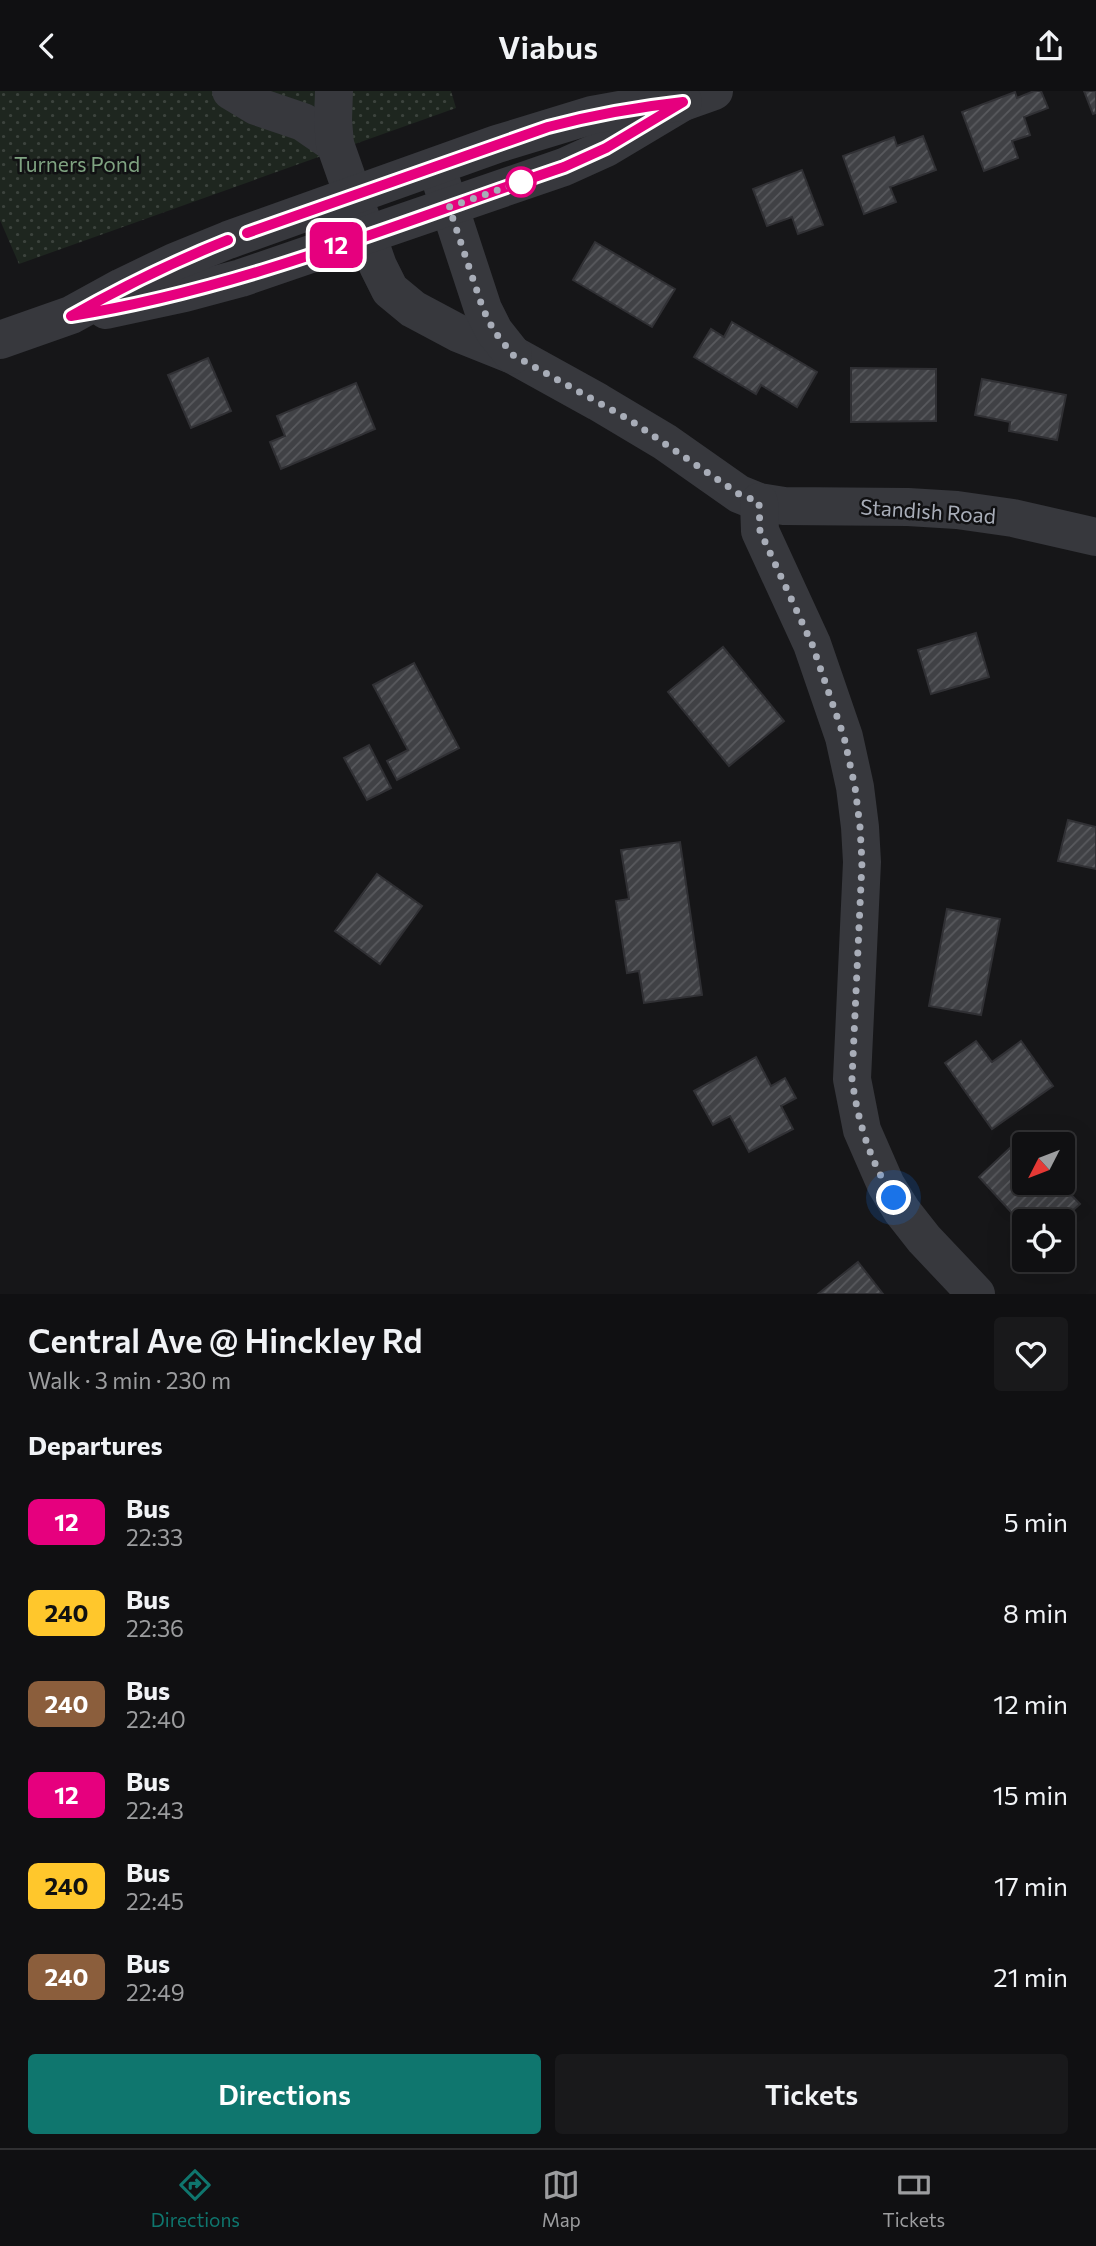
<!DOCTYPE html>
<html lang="en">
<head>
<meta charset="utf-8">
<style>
	body { margin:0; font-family:Commissioner,sans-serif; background:#19191b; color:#f1f3f6; height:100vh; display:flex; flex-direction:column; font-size:26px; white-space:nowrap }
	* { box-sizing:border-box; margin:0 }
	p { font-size:23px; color:#9c9d9f }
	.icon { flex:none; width:38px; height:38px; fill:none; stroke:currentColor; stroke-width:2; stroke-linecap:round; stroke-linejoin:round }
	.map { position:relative; height:1203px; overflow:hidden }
	.drawer { display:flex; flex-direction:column; background:#101012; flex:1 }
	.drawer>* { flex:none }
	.badge { padding:0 14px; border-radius:10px; font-size:24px; line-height:46px }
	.needle { width:46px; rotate:228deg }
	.buttons { position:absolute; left:1012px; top:1041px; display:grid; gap:14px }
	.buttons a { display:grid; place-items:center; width:63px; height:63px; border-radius:7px; background:#101012; box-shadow:0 7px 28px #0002,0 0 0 2px #303032; font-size:35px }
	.you { position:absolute; width:35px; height:35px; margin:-18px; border:5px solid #fff; border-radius:50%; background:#1a73e8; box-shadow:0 0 0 10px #1a73e833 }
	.map>.badge { position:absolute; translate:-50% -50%; box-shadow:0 0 0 4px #fff }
	h2 { padding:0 28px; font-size:26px; line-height:63px }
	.round { display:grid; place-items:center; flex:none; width:74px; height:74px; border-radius:7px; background:#19191b }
	.overview { display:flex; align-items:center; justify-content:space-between; height:119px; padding:0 28px }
	h1 { font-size:33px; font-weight:600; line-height:52px }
	.primary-button { display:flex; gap:14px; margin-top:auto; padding:14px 28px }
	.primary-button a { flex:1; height:80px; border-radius:7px; background:#0f766e; color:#fff; font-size:28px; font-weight:600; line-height:80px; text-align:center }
	.primary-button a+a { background:#19191b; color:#f1f3f6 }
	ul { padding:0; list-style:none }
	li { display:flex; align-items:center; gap:21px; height:91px; padding:0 28px }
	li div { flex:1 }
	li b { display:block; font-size:26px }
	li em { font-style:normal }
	li .badge { min-width:77px; font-weight:700; text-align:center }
	header { display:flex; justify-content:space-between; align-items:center; height:91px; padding:0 28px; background:#101012; font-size:32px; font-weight:600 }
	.menu { display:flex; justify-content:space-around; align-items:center; height:98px; border-top:2px solid #303032; background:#101012; font-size:19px; color:#9c9d9f }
	.menu a { display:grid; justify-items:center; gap:4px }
	.menu .on { color:#0f766e }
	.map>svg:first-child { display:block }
	.park { fill:url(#park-dots) }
	.building { fill:url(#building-hatch); stroke:#303034; stroke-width:2 }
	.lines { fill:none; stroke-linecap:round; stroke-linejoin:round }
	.minor { stroke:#37383d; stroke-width:38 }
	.line-casing { stroke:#fff; stroke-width:16 }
	.line { stroke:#e6007e; stroke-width:10 }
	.walk { stroke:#a8adb8; stroke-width:7; stroke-dasharray:0 12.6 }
	.stop-dot { fill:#fff; stroke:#e6007e; stroke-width:3.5 }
	.labels { text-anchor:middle; stroke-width:5; stroke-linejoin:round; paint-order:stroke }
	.park-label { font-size:21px; fill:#7fa381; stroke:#111113 }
	.street-label { font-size:21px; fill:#a8adb8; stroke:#111113 }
</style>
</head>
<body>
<header><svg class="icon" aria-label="back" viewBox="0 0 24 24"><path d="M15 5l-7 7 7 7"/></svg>Viabus<svg class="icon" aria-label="share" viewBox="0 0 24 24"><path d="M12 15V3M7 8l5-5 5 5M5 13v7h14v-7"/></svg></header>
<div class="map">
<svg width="1096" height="1203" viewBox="0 0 1096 1203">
	<defs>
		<pattern id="park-dots" width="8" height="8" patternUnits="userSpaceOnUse" patternTransform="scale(1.75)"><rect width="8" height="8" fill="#1e261f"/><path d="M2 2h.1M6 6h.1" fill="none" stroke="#3c433d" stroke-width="1.8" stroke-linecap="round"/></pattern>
		<pattern id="building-hatch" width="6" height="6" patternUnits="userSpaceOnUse" patternTransform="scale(1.75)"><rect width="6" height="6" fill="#404145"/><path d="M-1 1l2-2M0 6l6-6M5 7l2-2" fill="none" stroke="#595a5e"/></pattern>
	</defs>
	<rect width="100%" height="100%" fill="#161618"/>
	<!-- park -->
	<path class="park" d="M0 0H451L456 17 19 173 0 129Z"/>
	<!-- building -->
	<g class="building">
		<path d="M1034 0H1041L1048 17 1024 26 1030 44 1012 50 1018 67 984 80 962 21 1015 1 1017 7Z"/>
		<path d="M1084 0H1096V22L1093 23Z"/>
		<path d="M923 45 936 79 890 96 896 111 864 123 843 65 894 46 897 55Z"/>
		<path d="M802 79 823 134 798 143 792 126 767 135 753 98Z"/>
		<path d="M595 151 675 198 652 236 573 189Z"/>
		<path d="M732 231 817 281 797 316 761 294 756 303 694 266 711 238 724 246Z"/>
		<path d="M208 267 231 320 191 337 168 284Z"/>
		<path d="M851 277 936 278V330L851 331Z"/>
		<path d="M982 288 1066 304 1057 349 1009 340 1010 331 975 324Z"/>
		<path d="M356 292 375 338 281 378 270 351 285 345 277 325Z"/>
		<path d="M976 542 989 586 931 603 918 559Z"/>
		<path d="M723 556 784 630 729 675 668 601Z"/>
		<path d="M414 572 459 657 397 689 387 670 408 659 373 594Z"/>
		<path d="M369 654 391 697 367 709 344 667Z"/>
		<path d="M1068 729 1096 736V778L1058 770Z"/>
		<path d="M680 751 702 904 644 912 639 880 627 882 616 810 629 808 621 759Z"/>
		<path d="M377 783 422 815 380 873 335 840Z"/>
		<path d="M947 818 1000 828 981 924 929 915Z"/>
		<path d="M976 950 992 971 1021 950 1053 995 992 1038 945 972Z"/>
		<path d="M756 966 771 995 785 987 796 1007 781 1015 793 1038 749 1061 730 1025 713 1034 694 1000Z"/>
		<path d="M1010 1057 1024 1073V1092H1060L1080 1113 1061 1130H1024V1135L979 1086Z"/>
		<path d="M858 1171 883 1203H818Z"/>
	</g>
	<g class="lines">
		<!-- minor -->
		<g class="minor">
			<path d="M231 0 256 15 303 31 335 53"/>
			<path d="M334 0 333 29 335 53 378 175 390 199 413 218 458 242 513 264 598 311 665 351 739 403 759 411 784 415 908 416 957 419 1013 427 1096 446"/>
			<path d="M442 93 483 218 494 240 513 264"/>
			<path d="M106 219 185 202 241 187 564 76 606 57 683 11 714 0"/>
			<path d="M0 249 71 224 122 196 174 171 228 149 497 53 592 24 636 16 683 11"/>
			<path d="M759 411 760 440 812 553 844 646 855 696 860 736 862 771 852 988 862 1039 886 1094 902 1120 924 1148 976 1203"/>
		</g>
	</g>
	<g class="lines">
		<!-- line casing -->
		<g class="line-casing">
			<path id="line" d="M228 149C173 171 122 196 71 225 241 198 401 131 564 76L606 57 683 11C637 16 593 24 548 36L247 142"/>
		</g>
		<!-- line -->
		<use href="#line" class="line"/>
		<!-- walk -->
		<path class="walk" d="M521 91 449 116 483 218 494 240 513 264 630 329 739 403 759 411 760 440 812 553 844 646 855 696 860 736 862 771 852 988C858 1031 870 1071 894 1107"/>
	</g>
	<!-- markers -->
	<circle class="stop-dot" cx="521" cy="91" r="14"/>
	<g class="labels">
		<!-- park labels -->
		<g class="park-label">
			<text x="77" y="81">Turners Pond</text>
		</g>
		<!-- street labels -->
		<g class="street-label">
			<text transform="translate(928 421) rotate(4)" y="7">Standish Road</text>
		</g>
	</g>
</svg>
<div class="buttons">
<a><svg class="needle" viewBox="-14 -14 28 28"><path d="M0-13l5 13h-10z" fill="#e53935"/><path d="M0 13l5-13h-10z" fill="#9c9d9f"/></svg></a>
<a><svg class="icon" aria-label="locate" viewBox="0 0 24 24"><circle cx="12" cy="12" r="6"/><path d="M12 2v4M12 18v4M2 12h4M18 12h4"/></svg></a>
</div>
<div class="you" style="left:894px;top:1107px"></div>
<b class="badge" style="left:336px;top:154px;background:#e6007e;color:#fff">12</b>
</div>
<section class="drawer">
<div class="overview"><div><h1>Central Ave @ Hinckley Rd</h1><p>Walk · 3 min · 230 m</p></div><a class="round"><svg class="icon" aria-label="heart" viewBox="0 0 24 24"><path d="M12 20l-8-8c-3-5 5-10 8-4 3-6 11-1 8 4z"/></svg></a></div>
<h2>Departures</h2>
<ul>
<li><span class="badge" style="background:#e6007e;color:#fff">12</span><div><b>Bus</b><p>22:33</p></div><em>5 min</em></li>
<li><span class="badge" style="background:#ffc72c;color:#111">240</span><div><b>Bus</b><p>22:36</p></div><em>8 min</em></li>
<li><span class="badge" style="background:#8b5e3c;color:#fff">240</span><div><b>Bus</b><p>22:40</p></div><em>12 min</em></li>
<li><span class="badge" style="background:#e6007e;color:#fff">12</span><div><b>Bus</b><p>22:43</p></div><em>15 min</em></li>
<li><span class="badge" style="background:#ffc72c;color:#111">240</span><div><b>Bus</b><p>22:45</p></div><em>17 min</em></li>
<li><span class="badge" style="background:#8b5e3c;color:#fff">240</span><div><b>Bus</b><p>22:49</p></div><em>21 min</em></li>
</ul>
<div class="primary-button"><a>Directions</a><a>Tickets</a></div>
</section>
<nav class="menu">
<a class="on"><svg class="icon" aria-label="directions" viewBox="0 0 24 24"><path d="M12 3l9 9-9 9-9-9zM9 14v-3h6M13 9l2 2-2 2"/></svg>Directions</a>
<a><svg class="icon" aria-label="map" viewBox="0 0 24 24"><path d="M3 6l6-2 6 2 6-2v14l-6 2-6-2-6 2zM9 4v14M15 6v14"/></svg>Map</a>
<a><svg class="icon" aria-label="tickets" viewBox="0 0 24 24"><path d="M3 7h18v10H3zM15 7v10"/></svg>Tickets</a>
</nav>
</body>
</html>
